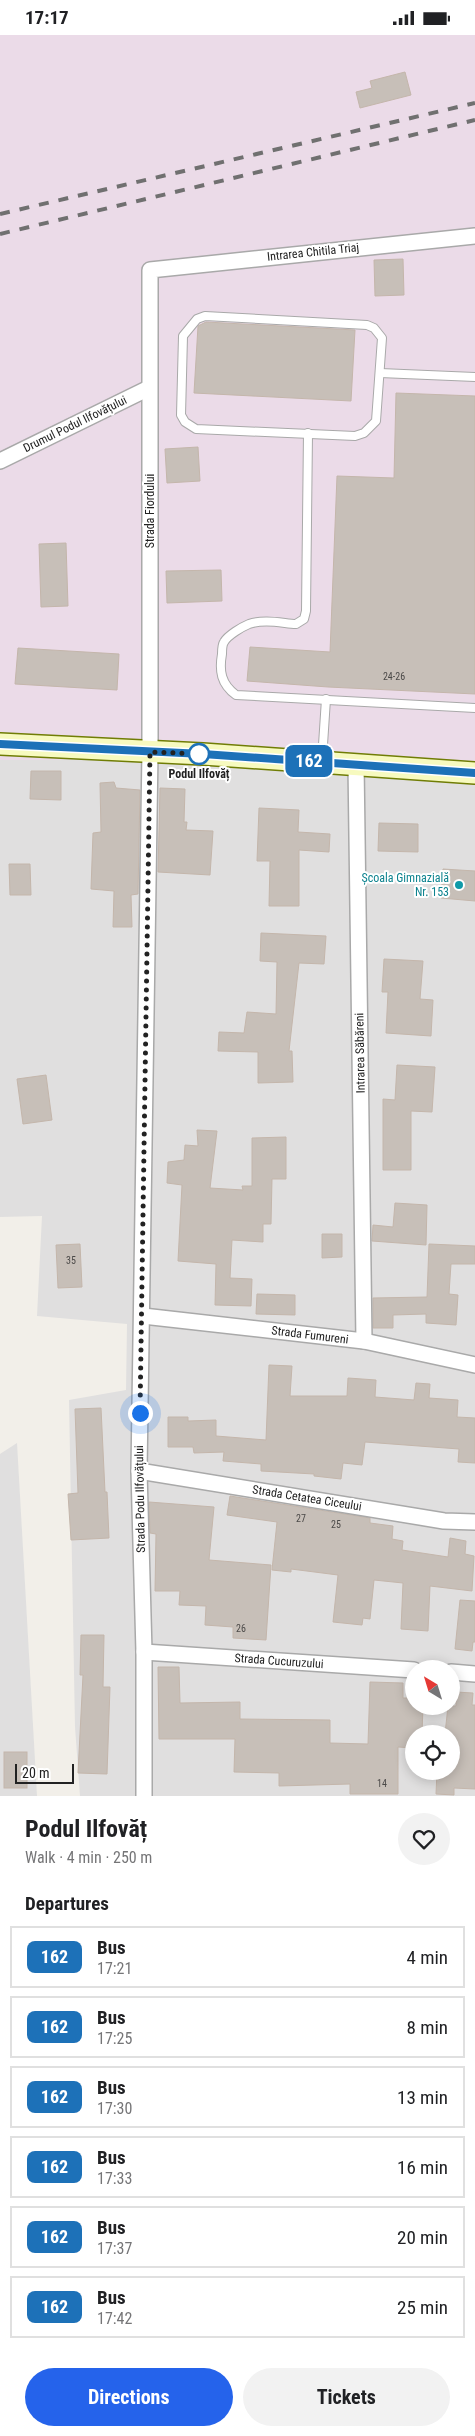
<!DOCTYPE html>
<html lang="en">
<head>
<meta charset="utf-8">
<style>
	body { margin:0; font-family:"Roboto Condensed",sans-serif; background:#f2f2f2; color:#202124; height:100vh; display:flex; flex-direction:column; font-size:19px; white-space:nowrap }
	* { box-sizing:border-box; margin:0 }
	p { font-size:16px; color:#757577 }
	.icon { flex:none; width:28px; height:28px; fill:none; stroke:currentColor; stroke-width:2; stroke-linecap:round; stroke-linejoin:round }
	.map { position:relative; height:1761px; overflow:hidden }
	.side { display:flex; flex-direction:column; background:#fff; flex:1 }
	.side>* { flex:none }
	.badge { padding:0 10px; border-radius:8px; font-size:18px; line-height:32px }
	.needle { width:32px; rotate:322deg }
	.fabs { position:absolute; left:405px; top:1625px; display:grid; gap:10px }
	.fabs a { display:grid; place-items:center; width:55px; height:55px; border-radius:50%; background:#fff; box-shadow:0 2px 12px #0003; font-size:25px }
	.scale { position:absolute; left:15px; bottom:12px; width:59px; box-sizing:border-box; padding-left:5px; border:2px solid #222; border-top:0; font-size:14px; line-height:18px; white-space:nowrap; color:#222; -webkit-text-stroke:4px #fff; paint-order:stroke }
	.you { position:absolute; width:25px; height:25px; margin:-12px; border:4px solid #fff; border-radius:50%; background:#1a73e8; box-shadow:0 0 0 8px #1a73e833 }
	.map>.badge { position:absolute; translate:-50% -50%; box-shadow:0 0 0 2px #fff }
	h2 { padding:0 25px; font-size:19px; line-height:45px }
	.round { display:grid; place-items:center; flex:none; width:52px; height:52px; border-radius:26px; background:#f2f2f2 }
	.overview { display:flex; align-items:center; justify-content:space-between; height:85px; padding:0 25px }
	h1 { font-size:24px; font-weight:700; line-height:38px }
	.button { display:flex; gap:10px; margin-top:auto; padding:10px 25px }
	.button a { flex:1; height:58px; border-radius:30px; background:#2563eb; color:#fff; font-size:20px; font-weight:700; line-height:58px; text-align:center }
	.button a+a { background:#f2f2f2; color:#202124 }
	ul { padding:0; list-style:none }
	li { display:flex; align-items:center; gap:15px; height:62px; margin:0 10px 8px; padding:0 15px; border:2px solid #e0e0e0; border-radius:0px }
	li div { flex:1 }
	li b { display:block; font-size:19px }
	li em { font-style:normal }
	li .badge { min-width:55px; font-weight:700; text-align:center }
	.status { display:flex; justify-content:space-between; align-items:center; height:35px; padding:0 25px; background:#fff; direction:ltr }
	.status svg { height:14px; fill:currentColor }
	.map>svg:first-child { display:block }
	.residential { fill:#e0dfdf; fill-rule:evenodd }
	.industrial { fill:#ebdbe8 }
	.building { fill:#c7bfb8; stroke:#c4b6ab }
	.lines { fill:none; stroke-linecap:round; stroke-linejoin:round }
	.lane-casing { stroke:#a9a9a9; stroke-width:10 }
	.street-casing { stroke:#a9a9a9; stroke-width:18 }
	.secondary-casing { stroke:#707d05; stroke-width:24 }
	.lane { stroke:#fff; stroke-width:8 }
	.street { stroke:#fff; stroke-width:15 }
	.secondary { stroke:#f7fabf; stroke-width:21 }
	.rail { stroke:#707070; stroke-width:4; stroke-dasharray:10 10; stroke-linecap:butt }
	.line-casing { stroke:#fff; stroke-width:11 }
	.line { stroke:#1d71b8; stroke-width:8 }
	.walk { stroke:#222; stroke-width:5; stroke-dasharray:0 9 }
	.stop-dot { fill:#fff; stroke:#1d71b8; stroke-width:2.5 }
	.culture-dot { fill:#0f9aa8; stroke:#fff; stroke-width:2 }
	.labels { text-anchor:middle; stroke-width:4; stroke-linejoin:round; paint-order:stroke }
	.number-label { font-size:10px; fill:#4b4948 }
	.street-label { font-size:12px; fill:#222; stroke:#fff }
	.stop-label { font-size:12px; font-weight:bold; fill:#222; stroke:#fff }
	.culture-label { font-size:12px; fill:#0d838f; stroke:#fff; text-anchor:end }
</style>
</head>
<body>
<div class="status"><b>17:17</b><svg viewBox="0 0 49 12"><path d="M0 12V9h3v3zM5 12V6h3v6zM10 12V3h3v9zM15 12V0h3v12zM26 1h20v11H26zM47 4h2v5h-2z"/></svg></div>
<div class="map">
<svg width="475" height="1761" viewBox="0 0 475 1761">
	<rect width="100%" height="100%" fill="#f2efe9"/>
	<!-- residential -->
	<g class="residential">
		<path d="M0 725H141L475 748V1761H80L75 1692 69 1365 126 1355 127 1289 37 1281 42 1181 0 1182ZM414 1634H451V1671H414ZM414 1699H451V1736H414Z"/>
		<path d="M17 1408 37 1761H0V1419Z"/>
	</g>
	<!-- industrial -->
	<path class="industrial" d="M0 0H475V748L141 725H0Z"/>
	<!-- building -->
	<g class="building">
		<path d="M405 37 411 60 360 73 356 57 372 53 370 46Z"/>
		<path d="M403 224 404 260 375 261 374 225Z"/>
		<path d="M206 287 355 295 351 366 194 358 198 291Z"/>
		<path d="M396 358 475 361V659L328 652 247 646 250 612 330 617 337 441 394 443Z"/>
		<path d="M198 412 200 446 167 448 165 414Z"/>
		<path d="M66 508 68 571 41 572 39 509Z"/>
		<path d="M221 535 222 566 167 568 166 536Z"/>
		<path d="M18 613 119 619 117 655 15 649Z"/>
		<path d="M31 736H61V765L30 764Z"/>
		<path d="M114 747 116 753 140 755 138 859 131 860 132 892H113L114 856 91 854 93 798 101 797 100 748Z"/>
		<path d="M160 753 185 754 184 787H187L186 795 213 796 210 840 158 837Z"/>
		<path d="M259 773 299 775 298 797 330 799 329 817 299 815V871H269L270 826H257Z"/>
		<path d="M379 788 418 789V817L378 816Z"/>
		<path d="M9 829H30L31 860H10Z"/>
		<path d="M443 834 475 836V866L441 863Z"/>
		<path d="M261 898 326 901 324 929 299 928 289 1016H292L293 1047 258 1048V1017L218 1016 219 997 244 998 247 977 276 979 277 927 260 926Z"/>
		<path d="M384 924 423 926 420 964 433 965 431 1001 386 998 388 957H382Z"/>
		<path d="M397 1030 435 1032 432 1077 411 1076V1135H383V1064L395 1065Z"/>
		<path d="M46 1040 52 1085 23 1089 17 1044Z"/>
		<path d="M197 1095 217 1096 210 1153 243 1155 242 1151H252V1103L286 1102V1144H272L271 1189H263V1207L232 1205 230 1243 252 1244 251 1271 215 1270 216 1229 178 1226 182 1150 167 1148 168 1127 184 1125 185 1110 198 1111Z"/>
		<path d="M395 1168 427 1170 426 1210 372 1206 373 1190 393 1192Z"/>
		<path d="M322 1199H342V1222L322 1223Z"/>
		<path d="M80 1209 82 1252 58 1253 56 1210Z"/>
		<path d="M429 1209 475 1211V1229H451L449 1259 458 1260 456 1290 426 1288V1279L393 1280V1293H373V1263L427 1262Z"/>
		<path d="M257 1259 295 1260V1280L256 1279Z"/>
		<path d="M269 1330 292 1331 290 1361H347L348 1343 376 1345 375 1362 414 1365 416 1348 430 1349 429 1363 458 1365 457 1382 475 1383V1428L458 1427 459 1414 365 1407 362 1430 343 1428 341 1444 314 1441V1439L261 1436V1429L223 1426 224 1417 194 1418 193 1412H168V1382H188V1386L216 1385V1401L266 1405Z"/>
		<path d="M101 1373 105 1457H107L109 1503 71 1505 68 1459 78 1458 75 1374Z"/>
		<path d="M230 1461 370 1483V1488L393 1491 392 1504 403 1506 402 1515 448 1522 450 1503 466 1506 465 1519 474 1521 472 1556 430 1551 428 1596 401 1594 403 1548 374 1545 370 1584 363 1583 362 1590 333 1587 338 1540 291 1534V1537L272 1535 277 1487 227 1480Z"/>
		<path d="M149 1467 214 1472 209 1525 271 1530 266 1605 233 1603V1592L205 1590 206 1571 179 1570 180 1556H155L156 1499 150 1498Z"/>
		<path d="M460 1565 475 1566V1607H473L472 1616 455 1614Z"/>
		<path d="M81 1600H104L103 1652H110L107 1739 78 1738 83 1640H80Z"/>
		<path d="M158 1632H179L180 1668 240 1667V1684L330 1685V1708L368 1709 370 1647 403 1648V1663H414V1671H423L422 1699H414V1713L398 1712V1759H350V1749L279 1751V1738L234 1737 235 1704H159Z"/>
		<path d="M456 1657 473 1658 472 1670H475V1754L454 1753V1760L436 1759 437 1736H451V1699H445L448 1671H456Z"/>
		<rect x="4" y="1717" width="23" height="36"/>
	</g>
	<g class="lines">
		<!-- lane casing -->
		<g class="lane-casing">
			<g id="lane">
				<path d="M205 281 367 290 374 293 382 303 376 386 364 398 355 401 196 394 185 387 181 380 183 301 197 284Z"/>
				<path d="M380 338 475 342"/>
				<path d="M308 398 306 576 304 584 296 589C281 588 264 584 249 589 242 592 228 600 224 607 222 610 222 616 222 619 219 636 221 649 236 660L475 673"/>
				<path d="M322 725 326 664"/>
			</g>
		</g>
		<!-- street casing -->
		<g class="street-casing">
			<g id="street">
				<path d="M0 426 149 353"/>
				<path d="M356 729 364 1306"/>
				<path d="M143 1281 364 1306 475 1330"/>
				<path d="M139 1436 444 1486 475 1487"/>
				<path d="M144 1617 414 1635"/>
				<path d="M451 1637 475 1639"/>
				<path d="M144 1761V1617L139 1436 150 717V235L475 201"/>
			</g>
		</g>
		<!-- secondary casing -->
		<g class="secondary-casing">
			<path id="secondary" d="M0 709 203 719 475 738"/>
		</g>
		<!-- lane -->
		<use href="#lane" class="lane"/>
		<!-- street -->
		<use href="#street" class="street"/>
		<!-- secondary -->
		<use href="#secondary" class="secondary"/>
		<!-- rail -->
		<g class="rail">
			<path d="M0 179 475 68"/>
			<path d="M0 199 475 85"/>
		</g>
	</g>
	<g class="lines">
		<!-- line casing -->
		<g class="line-casing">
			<path id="line" d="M0 709 203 719 475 738"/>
		</g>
		<!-- line -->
		<use href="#line" class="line"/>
		<!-- walk -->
		<path class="walk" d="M140 1378 150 717 203 719H199"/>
	</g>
	<!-- markers -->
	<circle class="stop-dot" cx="199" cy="719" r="10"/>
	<circle class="culture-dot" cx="459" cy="850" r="5"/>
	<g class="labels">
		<!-- number labels -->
		<g class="number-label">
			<text x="394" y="645">24-26</text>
			<text x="71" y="1229">35</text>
			<text x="301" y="1487">27</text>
			<text x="336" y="1493">25</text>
			<text x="241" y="1597">26</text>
			<text x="382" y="1752">14</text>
		</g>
		<!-- street labels -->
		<g class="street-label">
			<text transform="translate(313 217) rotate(-6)" y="4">Intrarea Chitila Triaj</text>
			<text transform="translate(75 389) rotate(-26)" y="4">Drumul Podul Ilfovățului</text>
			<text transform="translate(150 476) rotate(-90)" y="4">Strada Fiordului</text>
			<text transform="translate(360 1018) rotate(-91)" y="4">Intrarea Săbăreni</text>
			<text transform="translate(310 1300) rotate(7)" y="4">Strada Fumureni</text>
			<text transform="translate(307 1463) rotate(9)" y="4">Strada Cetatea Ciceului</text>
			<text transform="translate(140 1464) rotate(-91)" y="4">Strada Podu Ilfovățului</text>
			<text transform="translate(279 1626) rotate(4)" y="4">Strada Cucuruzului</text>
		</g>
		<!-- stop labels -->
		<g class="stop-label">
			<text x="199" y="743">Podul Ilfovăț</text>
		</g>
		<!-- culture labels -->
		<g class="culture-label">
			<text x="449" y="847">Școala Gimnazială<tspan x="449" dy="14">Nr. 153</tspan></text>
		</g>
	</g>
</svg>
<div class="fabs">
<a><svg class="needle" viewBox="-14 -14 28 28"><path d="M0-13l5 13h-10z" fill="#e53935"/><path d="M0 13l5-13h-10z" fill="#757577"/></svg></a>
<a><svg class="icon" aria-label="locate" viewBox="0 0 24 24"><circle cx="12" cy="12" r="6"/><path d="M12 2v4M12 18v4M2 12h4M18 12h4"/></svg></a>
</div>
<div class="scale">20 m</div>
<div class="you" style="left:140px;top:1378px"></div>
<b class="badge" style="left:309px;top:726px;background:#1d71b8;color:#fff">162</b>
</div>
<section class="side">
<div class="overview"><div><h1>Podul Ilfovăț</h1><p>Walk · 4 min · 250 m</p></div><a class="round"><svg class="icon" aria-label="heart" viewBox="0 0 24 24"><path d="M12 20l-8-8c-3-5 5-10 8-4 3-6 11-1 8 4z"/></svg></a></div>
<h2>Departures</h2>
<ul>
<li><span class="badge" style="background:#1d71b8;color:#fff">162</span><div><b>Bus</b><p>17:21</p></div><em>4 min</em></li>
<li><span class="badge" style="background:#1d71b8;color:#fff">162</span><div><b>Bus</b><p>17:25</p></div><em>8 min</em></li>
<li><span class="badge" style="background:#1d71b8;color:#fff">162</span><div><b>Bus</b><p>17:30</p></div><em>13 min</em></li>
<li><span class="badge" style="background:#1d71b8;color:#fff">162</span><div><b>Bus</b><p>17:33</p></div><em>16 min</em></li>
<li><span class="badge" style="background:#1d71b8;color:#fff">162</span><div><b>Bus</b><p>17:37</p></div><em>20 min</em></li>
<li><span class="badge" style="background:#1d71b8;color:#fff">162</span><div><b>Bus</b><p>17:42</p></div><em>25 min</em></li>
</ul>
<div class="button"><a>Directions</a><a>Tickets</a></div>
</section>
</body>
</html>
